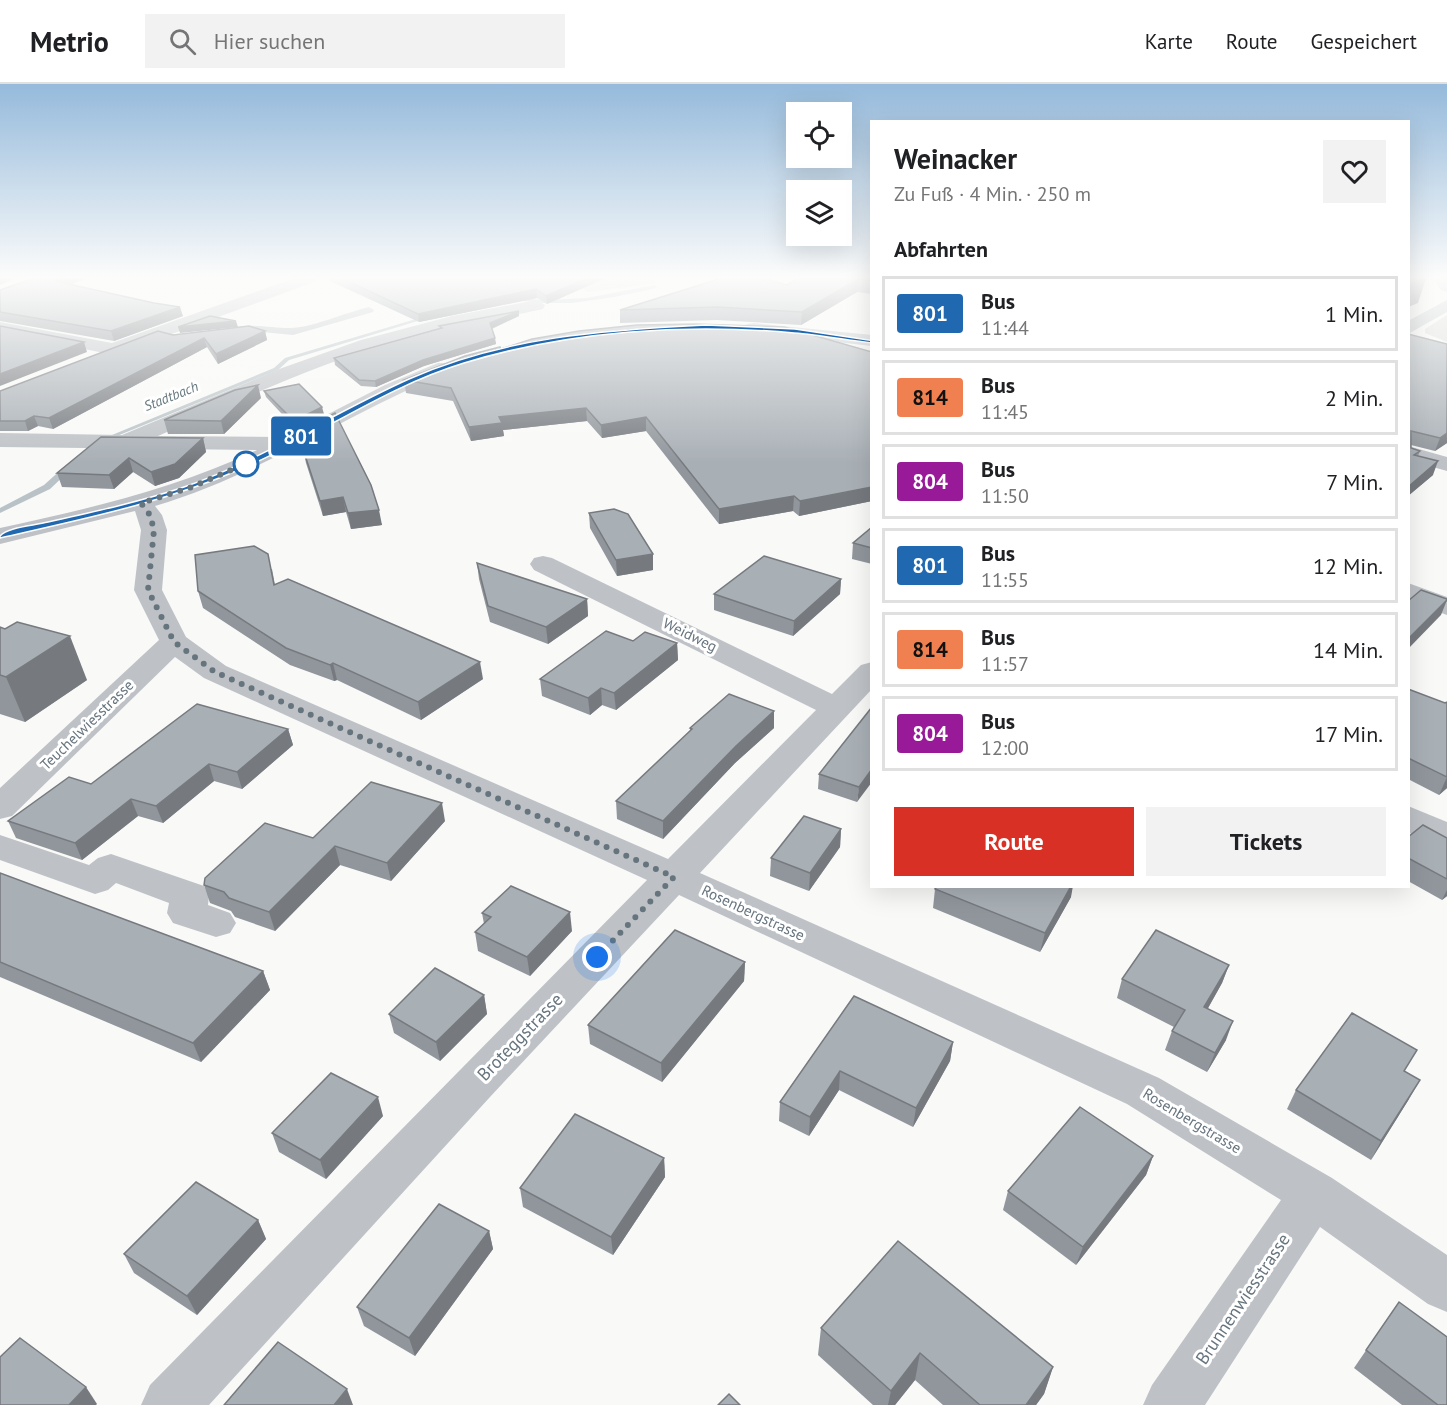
<!DOCTYPE html>
<html lang="de">
<head>
<meta charset="utf-8">
<style>
	body { margin:0; font-family:"PT Sans",sans-serif; background:#f2f2f2; color:#202124; height:100vh; display:flex; flex-direction:column; font-size:22px; white-space:nowrap }
	* { box-sizing:border-box; margin:0 }
	p { font-size:20px; color:#757577 }
	.icon { flex:none; width:33px; height:33px; fill:none; stroke:currentColor; stroke-width:2; stroke-linecap:round; stroke-linejoin:round }
	.map { position:relative; flex:1; overflow:hidden }
	.side { position:absolute; left:870px; top:36px; width:540px; height:768px; display:flex; flex-direction:column; background:#fff; border-radius:0px; box-shadow:0 6px 24px #0002 }
	.side>* { flex:none }
	.badge { padding:0 12px; border-radius:4px; font-size:21px; line-height:39px }
	.controls { position:absolute; left:786px; top:18px; display:grid; gap:12px }
	.controls a { display:grid; place-items:center; width:66px; height:66px; border-radius:0px; background:#fff; box-shadow:0 6px 24px #0002; font-size:30px }
	.you { position:absolute; width:30px; height:30px; margin:-15px; border:4px solid #fff; border-radius:50%; background:#1a73e8; box-shadow:0 0 0 9px #1a73e833 }
	.map>.badge { position:absolute; translate:-50% -50%; box-shadow:0 0 0 3px #fff }
	h2 { padding:0 24px; font-size:22px; line-height:54px }
	.round { display:grid; place-items:center; flex:none; width:63px; height:63px; border-radius:0px; background:#f2f2f2 }
	.headline { display:flex; align-items:center; justify-content:space-between; height:102px; padding:0 24px }
	h1 { font-size:28px; font-weight:700; line-height:45px }
	.primary-button { display:flex; gap:12px; margin-top:auto; padding:12px 24px }
	.primary-button a { flex:1; height:69px; border-radius:0px; background:#d93025; color:#fff; font-size:24px; font-weight:700; line-height:69px; text-align:center }
	.primary-button a+a { background:#f2f2f2; color:#202124 }
	ul { padding:0; list-style:none }
	li { display:flex; align-items:center; gap:18px; height:75px; margin:0 12px 9px; padding:0 12px; border:3px solid #e0e0e0; border-radius:0px }
	li div { flex:1 }
	li b { display:block; font-size:22px }
	li em { font-style:normal }
	li .badge { min-width:66px; font-weight:700; text-align:center }
	header { display:flex; align-items:center; gap:36px; box-sizing:border-box; height:84px; padding:0 30px; background:#fff; border-bottom:2px solid #e0e0e0 }
	header strong { font-size:28px }
	nav { display:flex; gap:33px; margin-inline-start:auto; font-size:21px }
	.search { width:420px; height:54px; background:#f2f2f2; display:flex; align-items:center; gap:15px; box-sizing:border-box; padding:0 21px; border-radius:0px; color:#757577; font-size:22px }
	.map>svg:first-child { display:block }
	.green { fill:#d9ddd6 }
	.lines { fill:none; stroke-linecap:round; stroke-linejoin:round }
	.stream { fill:#b9c3c7; fill-rule:evenodd }
	.service { fill:#bec2c6; fill-rule:evenodd }
	.minor { fill:#bec2c6; fill-rule:evenodd }
	.wall { fill:#90969c }
	.shaded-wall { fill:#767a7f }
	.building { fill:#a8afb5; stroke:#767a7f; stroke-width:1.5 }
	.line { fill:#2069b0; stroke:#fff; stroke-width:1.5 }
	.walk { stroke:#66747e; stroke-width:6; stroke-dasharray:0 10.8 }
	.stop-dot { fill:#fff; stroke:#2069b0; stroke-width:3 }
	.labels { text-anchor:middle; stroke-width:6; stroke-linejoin:round; paint-order:stroke }
	.far-water-label { font-size:14px; font-style:italic; fill:#67797f; stroke:#fff }
	.street-label { font-size:15px; fill:#66747e; stroke:#fff }
	.near-street-label { font-size:18px; fill:#66747e; stroke:#fff }
</style>
</head>
<body>
<header>
<strong>Metrio</strong>
<div class="search"><svg class="icon" aria-label="search" viewBox="0 0 24 24"><circle cx="10" cy="10" r="6"/><path d="M15 15l6 6"/></svg>Hier suchen</div>
<nav><a>Karte</a><a>Route</a><a>Gespeichert</a></nav>
</header>
<div class="map">
<svg width="1447" height="1321" viewBox="0 0 1447 1321">
	<rect width="100%" height="100%" fill="#f9f9f7"/>
	<!-- green -->
	<g class="green">
		<path d="M602 194H651L657 199 588 208 573 199Z"/>
		<path d="M1447 231V258L1425 249V245Z"/>
	</g>
	<g class="lines">
		<!-- stream -->
		<g class="stream">
			<path d="M655 201 657 204 614 213 572 219H540L513 216 520 214 544 216 586 214Z"/>
			<path d="M426 232 431 233 289 276 278 286 117 352 112 351 274 284 285 274Z"/>
			<path d="M64 383 71 385 50 405 0 429V424L44 401Z"/>
		</g>
		<!-- service -->
		<path class="service" d="M369 223 374 226 373 228 293 251 262 248 232 251 226 248C241 236 274 245 291 244 310 244 348 228 369 223Z"/>
		<!-- minor -->
		<g class="minor">
			<path d="M295 194H319L317 197 114 271 0 248V238L112 259Z"/>
			<path d="M1433 194H1447V208L1441 206Z"/>
			<path d="M537 216 545 221 543 225C496 236 447 242 400 256 317 280 237 317 158 352L283 353 385 301 438 279H452L455 283 452 287C350 327 261 391 155 422L162 431 167 446 162 506 186 553 226 582 668 775 816 626 534 486 530 480 534 474 543 472 552 474 832 610 861 581 872 578V605L700 789 1159 994 1332 1094 1447 1171V1228L1428 1220 1320 1143 1205 1321H1143L1152 1301 1281 1116 1127 1020 679 811 490 1013 209 1321H141L150 1301 647 796 204 594 175 573 12 732 0 735V704L159 556 134 506 141 446 135 427 0 460V444C88 425 175 405 257 366L0 363V349L122 351 282 284 361 256 452 232Z"/>
			<path d="M1447 216V228L1408 250V237Z"/>
			<path d="M753 239 872 251V262L747 248 744 244 747 240Z"/>
			<path d="M1408 362 1447 373V387L1408 376Z"/>
			<path d="M1408 499 1447 513V531L1408 517Z"/>
			<path d="M1408 722 1447 738V765L1434 762 1408 748Z"/>
			<path d="M0 751 89 781 98 774 111 770 204 802 209 812 208 821 230 829 236 839 230 849 216 853 173 839 167 829 169 819 116 799 108 806 95 810 0 776Z"/>
		</g>
	</g>
	<!-- wall -->
	<g class="wall">
		<path d="M34 194H88L72 200 183 232 114 257 0 237V206Z"/>
		<path d="M330 194H606L547 220 537 214 419 238 330 197Z"/>
		<path d="M872 194V210L857 208 801 241 717 236 620 239V226L787 201Z"/>
		<path d="M519 232 492 245 496 260 424 282 376 303 361 302 335 281 334 274 440 244 439 242Z"/>
		<path d="M265 247 267 256 218 280 207 263 53 345 38 342 28 347H0V307L173 251Z"/>
		<path d="M1408 250 1447 359 1435 367 1411 361V364L1420 367 1418 372 1433 391 1408 412Z"/>
		<path d="M501 265 872 268V417L799 432 793 427 719 440 646 347 602 354 587 337 503 346 504 352 471 357 453 317 406 309 404 296Z"/>
		<path d="M264 307 324 330 295 344 266 313Z"/>
		<path d="M261 314 224 350H168L164 336Z"/>
		<path d="M335 329 382 441 351 445 346 428 323 432 306 379 303 365 314 363 309 358 306 344Z"/>
		<path d="M203 354 206 368 179 394 155 402 133 388 114 405 62 403 57 389Z"/>
		<path d="M589 429 653 486 617 492 590 444Z"/>
		<path d="M872 443V480L852 475 853 459Z"/>
		<path d="M477 479 587 515 588 532 548 560 490 538 479 495Z"/>
		<path d="M272 485 275 501 483 595 421 636 337 596 334 597 290 581 203 524 198 507Z"/>
		<path d="M841 495 840 510 793 552 714 526V510Z"/>
		<path d="M0 543 87 596 25 638 0 630Z"/>
		<path d="M633 557 677 559 678 576 616 626 602 621 590 631 542 612 540 595Z"/>
		<path d="M1408 605 1445 619 1447 618V704L1439 711 1408 695Z"/>
		<path d="M872 623 857 718 818 705 819 690Z"/>
		<path d="M690 644H774L735 679 663 755 617 735 616 717 690 648Z"/>
		<path d="M288 645 293 661 242 705 214 697 163 739 138 732 82 776 16 754 8 737 91 700Z"/>
		<path d="M445 737 391 797 340 781 275 847 235 833 231 827 210 819 204 801 313 754Z"/>
		<path d="M841 745 840 763 809 807 770 792 771 774Z"/>
		<path d="M1408 753 1447 754V812L1442 816 1408 797Z"/>
		<path d="M0 789 263 887 270 906 201 978 0 893Z"/>
		<path d="M935 805 1071 813 1040 868 933 824Z"/>
		<path d="M482 829 572 847 530 892 478 867 475 848 484 840Z"/>
		<path d="M745 878 744 897 662 998 590 960 588 941Z"/>
		<path d="M1229 881 1222 899 1208 924 1226 956 1207 988 1165 966 1172 947 1174 943 1117 914 1122 895Z"/>
		<path d="M484 911 487 930 440 977 394 949 389 930Z"/>
		<path d="M854 912 953 958 950 977 913 1043 839 1006 809 1052 779 1037 780 1018Z"/>
		<path d="M1405 987 1409 1015 1371 1076 1287 1025 1296 1006Z"/>
		<path d="M383 1032 326 1095 279 1068 272 1049Z"/>
		<path d="M1153 1072 1146 1091 1076 1181 1003 1126 1008 1107Z"/>
		<path d="M664 1074 665 1093 613 1171 523 1123 520 1104Z"/>
		<path d="M258 1136 266 1155 197 1231 134 1189 124 1170Z"/>
		<path d="M489 1147 493 1165 415 1272 364 1242 357 1223Z"/>
		<path d="M1399 1218 1447 1321H1402L1354 1284Z"/>
		<path d="M821 1244 1053 1283 1044 1310 1036 1321H943L915 1296 895 1321H873L818 1271Z"/>
	</g>
	<!-- shaded-wall -->
	<g class="shaded-wall">
		<path d="M0 194H18L0 201Z"/>
		<path d="M62 194H88L58 205 55 197Z"/>
		<path d="M587 194H606L547 220 546 212Z"/>
		<path d="M1423 194H1426L1418 219 1408 223V201Z"/>
		<path d="M858 195 857 208 801 241 802 228Z"/>
		<path d="M536 205 537 214 419 238 418 230Z"/>
		<path d="M180 223 183 232 114 257 111 247Z"/>
		<path d="M519 227V232L490 245V239Z"/>
		<path d="M236 237 238 243 180 249 178 243Z"/>
		<path d="M265 247 267 256 218 280 216 270Z"/>
		<path d="M204 254 207 263 53 345 49 334Z"/>
		<path d="M495 254 496 260 424 282 376 303 375 297 423 276Z"/>
		<path d="M84 258 87 268 0 302V290Z"/>
		<path d="M258 301 261 314 224 350 221 337Z"/>
		<path d="M322 323 324 330 295 344 294 337Z"/>
		<path d="M586 324 587 337 503 346 504 352 471 357 469 343 499 333Z"/>
		<path d="M34 332 38 342 28 347 25 337Z"/>
		<path d="M646 333V347L602 354 601 341Z"/>
		<path d="M1447 349V359L1435 367 1440 354Z"/>
		<path d="M203 354 206 368 179 394 155 402 151 388Z"/>
		<path d="M129 374 133 388 114 405 109 391Z"/>
		<path d="M1438 377 1433 391 1408 412V403Z"/>
		<path d="M872 403V417L799 432 800 417Z"/>
		<path d="M794 412 793 427 719 440V425Z"/>
		<path d="M343 413 346 428 323 432 320 417Z"/>
		<path d="M379 426 382 441 351 445 348 429Z"/>
		<path d="M653 470V486L617 492 616 476Z"/>
		<path d="M841 495 840 510 793 552 794 537Z"/>
		<path d="M587 515 588 532 548 560 546 543Z"/>
		<path d="M1447 516 1441 531 1408 565V555Z"/>
		<path d="M70 552 87 596 25 638 6 593Z"/>
		<path d="M677 559 678 576 616 626 614 609Z"/>
		<path d="M480 578 483 595 421 636 418 618Z"/>
		<path d="M333 579 337 596 334 597 330 581Z"/>
		<path d="M601 604 602 621 590 631 588 614Z"/>
		<path d="M774 627V644L735 679 663 755V737L736 662Z"/>
		<path d="M288 645 293 661 242 705 237 688Z"/>
		<path d="M209 680 214 697 163 739 156 722Z"/>
		<path d="M872 685V698L857 718 859 703Z"/>
		<path d="M1447 693V704L1439 711Z"/>
		<path d="M131 715 138 732 82 776 75 759Z"/>
		<path d="M442 719 445 737 391 797 387 779Z"/>
		<path d="M841 745 840 763 809 807 810 789Z"/>
		<path d="M335 762 340 781 275 847 269 828Z"/>
		<path d="M1071 802H1073L1071 813 1040 868 1045 849Z"/>
		<path d="M1447 806V812L1442 816Z"/>
		<path d="M570 828 572 847 530 892 527 873Z"/>
		<path d="M745 878 744 897 662 998 661 979Z"/>
		<path d="M1229 881 1222 899 1198 942 1204 923Z"/>
		<path d="M263 887 270 906 201 978 193 959Z"/>
		<path d="M484 911 487 930 440 977 436 958Z"/>
		<path d="M1233 937 1226 956 1207 988 1215 969Z"/>
		<path d="M953 958 950 977 913 1043 916 1024Z"/>
		<path d="M840 987 839 1006 809 1052 810 1033Z"/>
		<path d="M1420 996 1409 1015 1371 1076 1381 1057Z"/>
		<path d="M378 1013 383 1032 326 1095 320 1076Z"/>
		<path d="M1153 1072 1146 1091 1076 1181 1083 1163Z"/>
		<path d="M664 1074 665 1093 613 1171 611 1153Z"/>
		<path d="M258 1136 266 1155 197 1231 187 1212Z"/>
		<path d="M489 1147 493 1165 415 1272 409 1254Z"/>
		<path d="M920 1269 915 1296 895 1321H888L891 1307Z"/>
		<path d="M1053 1283 1044 1310 1036 1321H1026Z"/>
		<path d="M86 1303 97 1320 96 1321H69Z"/>
		<path d="M347 1305 353 1321H334Z"/>
	</g>
	<!-- building -->
	<g class="building">
		<path d="M34 194H62L55 197 154 219 180 223 111 247 0 228V206Z"/>
		<path d="M341 194H587L546 212 536 205 418 230Z"/>
		<path d="M722 194H763L787 201 798 194H872V197L858 195 802 228 717 223 620 226Z"/>
		<path d="M1408 194H1423L1408 201Z"/>
		<path d="M519 227 490 239 495 254 423 276 375 297 359 296 334 274 442 244 439 242Z"/>
		<path d="M210 232 236 237 178 243Z"/>
		<path d="M696 240 784 243 872 268V403L800 417 794 412 719 425 646 333 601 341 586 324 499 333 502 339 469 343 451 304 404 296 465 272 500 263 501 265 532 255 579 247 637 241Z"/>
		<path d="M0 242 84 258 0 290Z"/>
		<path d="M249 242 265 247 216 270 204 254 49 334 34 332 25 337H0V307L158 247 173 251Z"/>
		<path d="M1408 250 1447 260V349L1440 354 1411 347V364L1420 367 1414 371 1438 377 1408 403Z"/>
		<path d="M299 300 322 323 294 337 264 307Z"/>
		<path d="M258 301 221 337 164 336 235 306Z"/>
		<path d="M335 329 371 401 379 426 348 429 343 413 320 417 303 365 323 361 306 344Z"/>
		<path d="M101 353 203 354 175 380 151 388 129 374 109 391 57 389Z"/>
		<path d="M614 425 628 430 653 470 616 476 589 429Z"/>
		<path d="M872 443V464L853 459Z"/>
		<path d="M254 462 268 470 274 501 288 495 480 578 418 618 333 579 330 581 286 564 198 507 195 471Z"/>
		<path d="M764 472 841 495 794 537 714 510Z"/>
		<path d="M477 479 587 515 546 543 488 522Z"/>
		<path d="M1421 506 1447 515V516L1408 555V517Z"/>
		<path d="M17 538 70 552 6 593 0 591V543L5 545Z"/>
		<path d="M606 547 633 557 645 548 677 559 614 609 601 604 588 614 540 595Z"/>
		<path d="M1408 605 1445 619 1447 618V693L1408 674Z"/>
		<path d="M729 610 774 627 736 662 663 737 616 717 692 645 690 644Z"/>
		<path d="M197 620 288 645 237 688 209 680 156 722 131 715 75 759 8 737 69 693 91 700Z"/>
		<path d="M872 623V685L859 703 819 690Z"/>
		<path d="M371 698 442 719 387 779 335 762 269 828 229 814 224 808 204 801 205 794 265 739 313 754Z"/>
		<path d="M804 732 841 745 810 789 771 774Z"/>
		<path d="M1423 741 1447 754V795L1408 774V753Z"/>
		<path d="M0 789 263 887 193 959 0 878Z"/>
		<path d="M511 802 570 828 527 873 475 848 491 833 482 829Z"/>
		<path d="M937 802H1071L1045 849 935 805Z"/>
		<path d="M675 846 745 878 661 979 588 941Z"/>
		<path d="M1156 846 1229 881 1204 923 1233 937 1215 969 1172 947 1185 926 1122 895Z"/>
		<path d="M435 884 484 911 436 958 389 930Z"/>
		<path d="M854 912 953 958 916 1024 840 987 810 1033 780 1018Z"/>
		<path d="M1352 929 1417 966 1404 987 1420 996 1381 1057 1296 1006Z"/>
		<path d="M331 989 378 1013 320 1076 272 1049Z"/>
		<path d="M1080 1023 1153 1072 1083 1163 1008 1107Z"/>
		<path d="M575 1030 664 1074 611 1153 520 1104Z"/>
		<path d="M196 1098 258 1136 187 1212 124 1170Z"/>
		<path d="M439 1120 489 1147 409 1254 357 1223Z"/>
		<path d="M898 1157 1053 1283 1026 1321H980L920 1269 891 1307 821 1244Z"/>
		<path d="M1399 1218 1447 1253V1321H1438L1366 1266Z"/>
		<path d="M20 1254 86 1303 69 1321H0V1273Z"/>
		<path d="M278 1258 347 1305 334 1321H224Z"/>
		<path d="M729 1310 740 1321H718Z"/>
	</g>
	<!-- sky -->
	<linearGradient id="sky" x2="0" y2="1"><stop stop-color="#95badb"/><stop offset="0.51" stop-color="#fcfcfb"/><stop offset="1" stop-color="#fcfcfb" stop-opacity="0"/></linearGradient>
	<rect width="1447" height="379" fill="url(#sky)"/>
	<!-- line -->
	<path class="line" d="M706 241 795 245 875 257 872 259C846 256 820 251 794 249 685 239 569 247 464 279 385 303 317 353 241 385 163 419 83 435 0 454V452C8 443 32 442 48 438 93 428 139 418 184 403 262 376 333 329 409 295 503 253 604 246 706 241Z"/>
	<g class="lines">
		<!-- walk -->
		<path class="walk" d="M246 380 248 379 189 404 141 419 150 431 154 446 148 506 174 558 215 588 674 793 597 873"/>
	</g>
	<!-- markers -->
	<circle class="stop-dot" cx="246" cy="380" r="12"/>
	<g class="labels">
		<!-- far-water labels -->
		<g class="far-water-label">
			<text transform="translate(171 312) rotate(-22)" y="5">Stadtbach</text>
		</g>
		<!-- street labels -->
		<g class="street-label">
			<text transform="translate(690 551) rotate(26)" y="5">Weidweg</text>
			<text transform="translate(87 641) rotate(-44)" y="5">Teuchelwiesstrasse</text>
			<text transform="translate(753 829) rotate(25)" y="5">Rosenbergstrasse</text>
			<text transform="translate(1192 1037) rotate(31)" y="5">Rosenbergstrasse</text>
		</g>
		<!-- near-street labels -->
		<g class="near-street-label">
			<text transform="translate(520 953) rotate(-46)" y="6">Broteggstrasse</text>
			<text transform="translate(1243 1215) rotate(-56)" y="6">Brunnenwiesstrasse</text>
		</g>
	</g>
</svg>
<div class="controls">
<a><svg class="icon" aria-label="locate" viewBox="0 0 24 24"><circle cx="12" cy="12" r="6"/><path d="M12 2v4M12 18v4M2 12h4M18 12h4"/></svg></a>
<a><svg class="icon" aria-label="layers" viewBox="0 0 24 24"><path d="M12 4l9 5-9 5-9-5zM3 14l9 5 9-5"/></svg></a>
</div>
<div class="you" style="left:597px;top:873px"></div>
<b class="badge" style="left:301px;top:352px;background:#2069b0;color:#fff">801</b>
<section class="side">
<div class="headline"><div><h1>Weinacker</h1><p>Zu Fuß · 4 Min. · 250 m</p></div><a class="round"><svg class="icon" aria-label="heart" viewBox="0 0 24 24"><path d="M12 20l-8-8c-3-5 5-10 8-4 3-6 11-1 8 4z"/></svg></a></div>
<h2>Abfahrten</h2>
<ul>
<li><span class="badge" style="background:#2069b0;color:#fff">801</span><div><b>Bus</b><p>11:44</p></div><em>1 Min.</em></li>
<li><span class="badge" style="background:#f0804f;color:#111">814</span><div><b>Bus</b><p>11:45</p></div><em>2 Min.</em></li>
<li><span class="badge" style="background:#991a99;color:#fff">804</span><div><b>Bus</b><p>11:50</p></div><em>7 Min.</em></li>
<li><span class="badge" style="background:#2069b0;color:#fff">801</span><div><b>Bus</b><p>11:55</p></div><em>12 Min.</em></li>
<li><span class="badge" style="background:#f0804f;color:#111">814</span><div><b>Bus</b><p>11:57</p></div><em>14 Min.</em></li>
<li><span class="badge" style="background:#991a99;color:#fff">804</span><div><b>Bus</b><p>12:00</p></div><em>17 Min.</em></li>
</ul>
<div class="primary-button"><a>Route</a><a>Tickets</a></div>
</section>
</div>
</body>
</html>
